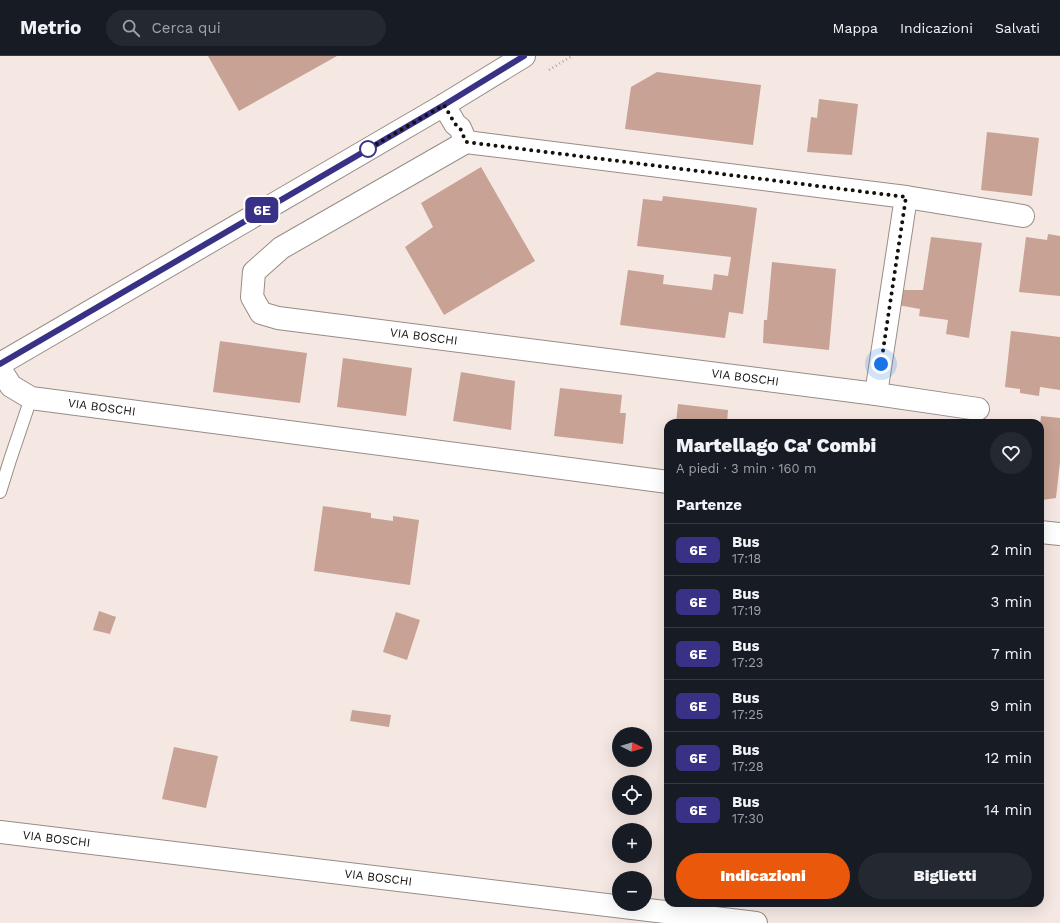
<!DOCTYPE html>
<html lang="it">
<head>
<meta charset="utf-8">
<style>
	body { margin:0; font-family:"Work Sans",sans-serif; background:#242831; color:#f1f3f6; height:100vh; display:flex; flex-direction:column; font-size:15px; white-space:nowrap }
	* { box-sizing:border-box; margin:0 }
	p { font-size:13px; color:#9ea1a6 }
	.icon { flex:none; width:22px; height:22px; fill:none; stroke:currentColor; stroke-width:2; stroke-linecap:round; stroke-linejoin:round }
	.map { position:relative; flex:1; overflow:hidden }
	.drawer { position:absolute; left:664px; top:363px; width:380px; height:488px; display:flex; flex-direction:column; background:#171b24; border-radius:12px; box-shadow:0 4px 16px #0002 }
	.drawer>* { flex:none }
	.badge { padding:0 8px; border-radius:6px; font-size:14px; line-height:26px }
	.needle { width:26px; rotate:95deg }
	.controls { position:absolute; left:612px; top:671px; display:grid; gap:8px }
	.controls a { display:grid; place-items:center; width:40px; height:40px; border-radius:50%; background:#171b24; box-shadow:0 4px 16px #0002; font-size:20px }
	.you { position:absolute; width:20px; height:20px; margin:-10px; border:3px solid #fff; border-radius:50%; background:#1a73e8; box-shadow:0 0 0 6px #1a73e833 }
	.map>.badge { position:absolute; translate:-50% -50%; box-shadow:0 0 0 2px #fff }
	h2 { padding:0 12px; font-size:15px; line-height:36px }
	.round { display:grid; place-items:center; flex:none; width:42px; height:42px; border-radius:21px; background:#242831 }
	.overview { display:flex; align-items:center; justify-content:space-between; height:68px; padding:0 12px }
	h1 { font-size:19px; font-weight:800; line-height:30px }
	.button { display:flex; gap:8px; margin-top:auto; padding:8px 12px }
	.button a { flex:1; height:46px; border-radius:24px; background:#ea580c; color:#fff; font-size:16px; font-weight:800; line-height:46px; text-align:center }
	.button a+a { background:#242831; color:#f1f3f6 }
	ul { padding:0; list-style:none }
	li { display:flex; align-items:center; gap:12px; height:52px; padding:0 12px; border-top:1px solid #363941 }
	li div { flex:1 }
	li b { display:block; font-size:15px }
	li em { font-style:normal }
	li .badge { min-width:44px; font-weight:700; text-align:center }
	header { display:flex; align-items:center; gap:24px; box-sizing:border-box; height:56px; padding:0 20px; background:#171b24; border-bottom:1px solid #363941 }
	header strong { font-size:19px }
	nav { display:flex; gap:22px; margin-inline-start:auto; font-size:14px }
	.search { width:280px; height:36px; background:#242831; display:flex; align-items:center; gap:10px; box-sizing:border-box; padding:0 14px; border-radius:22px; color:#9ea1a6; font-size:15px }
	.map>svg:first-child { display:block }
	.building { fill:#c8a294 }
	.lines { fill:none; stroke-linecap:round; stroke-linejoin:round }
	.service-casing { stroke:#978c87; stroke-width:14 }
	.minor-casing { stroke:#978c87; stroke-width:24 }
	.secondary-casing { stroke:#978c87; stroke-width:24 }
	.path { stroke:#aca19d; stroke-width:2.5; stroke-dasharray:1 3; stroke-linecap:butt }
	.service { stroke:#fff; stroke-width:12 }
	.minor { stroke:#fff; stroke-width:22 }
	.secondary { stroke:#fff; stroke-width:22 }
	.line-casing { stroke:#fff; stroke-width:9 }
	.line { stroke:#393185; stroke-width:6 }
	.walk { stroke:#14100e; stroke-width:4; stroke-dasharray:0 7.2 }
	.stop-dot { fill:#fff; stroke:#393185; stroke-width:2 }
	.labels { text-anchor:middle; stroke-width:4; stroke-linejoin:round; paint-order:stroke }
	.street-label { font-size:12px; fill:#14100e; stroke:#f5e8e3 }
</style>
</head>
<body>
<header>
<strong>Metrio</strong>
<div class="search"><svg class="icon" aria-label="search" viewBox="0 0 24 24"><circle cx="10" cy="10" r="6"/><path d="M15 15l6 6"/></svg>Cerca qui</div>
<nav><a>Mappa</a><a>Indicazioni</a><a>Salvati</a></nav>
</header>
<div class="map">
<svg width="1060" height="867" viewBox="0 0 1060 867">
	<rect width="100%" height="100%" fill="#f5e8e3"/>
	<!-- building -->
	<g class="building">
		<path d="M208 0H337L239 55Z"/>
		<path d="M657 16 761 29 753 89 625 73 631 31Z"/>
		<path d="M819 43 858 48 852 99 807 96 811 61 817 62Z"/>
		<path d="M987 76 1039 82 1032 140 981 134Z"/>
		<path d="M481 111 535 205 444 259 405 191 433 171 421 147Z"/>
		<path d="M663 140 737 149 757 152 743 258 729 256 725 282 620 269 628 214 664 219 663 228 712 234 714 218 728 220 731 201 637 190 643 143 662 145Z"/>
		<path d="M1048 178 1060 180V240L1019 236 1026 181 1047 184Z"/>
		<path d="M931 181 982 187 969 282 946 278 948 264 919 260 920 253 898 249 900 234H923Z"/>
		<path d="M772 206 836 213 829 294 763 287 764 264H767Z"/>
		<path d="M1011 275 1060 281V334L1040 331 1039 340 1020 337V333L1005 331Z"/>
		<path d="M220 285 307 297 300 347 213 336Z"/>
		<path d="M343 302 412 312 406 360 337 351Z"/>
		<path d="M461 316 515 325 511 374 453 365Z"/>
		<path d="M560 332 622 339 620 357H626L623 388 554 380Z"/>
		<path d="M678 348 728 354 727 367H676Z"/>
		<path d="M1041 360 1060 362V406L1056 442 1042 444H1040V369Z"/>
		<path d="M323 450 371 457V462L393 465V460L419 464 410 529 314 515Z"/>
		<path d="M99 555 116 561 110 578 93 574Z"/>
		<path d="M396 556 420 564 407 604 383 596Z"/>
		<path d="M352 654 391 659 389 671 350 665Z"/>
		<path d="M174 691 218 700 206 752 162 743Z"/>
	</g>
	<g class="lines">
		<!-- service casing -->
		<g class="service-casing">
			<path id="service" d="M0 436 10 404 31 342"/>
		</g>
		<!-- minor casing -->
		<g class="minor-casing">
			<g id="minor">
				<path id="s1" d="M444 49 455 68 460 72 466 86 281 192 254 216 252 241 261 257 278 262 876 338 978 353"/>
				<path d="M466 86 906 141 1023 160"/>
				<path id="s2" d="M0 313 11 330 31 342 668 426"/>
				<path d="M876 338 906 141"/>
				<path d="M1040 476 1060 478"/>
				<path id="s3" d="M0 776 756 867"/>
			</g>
		</g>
		<!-- secondary casing -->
		<g class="secondary-casing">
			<path id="secondary" d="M0 308 444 49 524 0"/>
		</g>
		<!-- path -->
		<path class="path" d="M549 14 572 0"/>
		<!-- service -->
		<use href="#service" class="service"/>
		<!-- minor -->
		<use href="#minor" class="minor"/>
		<!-- secondary -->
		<use href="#secondary" class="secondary"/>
	</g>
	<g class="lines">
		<!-- line casing -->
		<g class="line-casing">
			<path id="line" d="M0 308 444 49 524 0"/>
		</g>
		<!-- line -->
		<use href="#line" class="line"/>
		<!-- walk -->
		<path class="walk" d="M368 93 363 96 444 49 455 68 460 72 466 86 906 141 881 308"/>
	</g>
	<!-- markers -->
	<circle class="stop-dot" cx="368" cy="93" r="8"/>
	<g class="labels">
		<!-- street labels -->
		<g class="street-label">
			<text dy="4" stroke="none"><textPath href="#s1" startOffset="501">VIA BOSCHI</textPath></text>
			<text dy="4" stroke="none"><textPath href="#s1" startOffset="825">VIA BOSCHI</textPath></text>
			<text dy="4" stroke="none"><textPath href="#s2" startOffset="115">VIA BOSCHI</textPath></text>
			<text dy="4" stroke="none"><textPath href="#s3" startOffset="57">VIA BOSCHI</textPath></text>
			<text dy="4" stroke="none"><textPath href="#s3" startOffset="381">VIA BOSCHI</textPath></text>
		</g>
	</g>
</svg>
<div class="controls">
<a><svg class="needle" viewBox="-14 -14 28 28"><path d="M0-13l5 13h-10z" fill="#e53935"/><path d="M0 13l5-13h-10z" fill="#9ea1a6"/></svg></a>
<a><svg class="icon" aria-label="locate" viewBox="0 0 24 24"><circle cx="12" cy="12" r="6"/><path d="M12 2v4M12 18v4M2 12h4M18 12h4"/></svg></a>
<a>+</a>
<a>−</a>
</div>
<div class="you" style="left:881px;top:308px"></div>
<b class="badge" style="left:262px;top:154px;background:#393185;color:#fff">6E</b>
<section class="drawer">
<div class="overview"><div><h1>Martellago Ca' Combi</h1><p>A piedi · 3 min · 160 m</p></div><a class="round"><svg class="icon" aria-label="heart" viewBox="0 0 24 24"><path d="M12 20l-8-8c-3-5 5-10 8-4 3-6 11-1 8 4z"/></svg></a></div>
<h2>Partenze</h2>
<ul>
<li><span class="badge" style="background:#393185;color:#fff">6E</span><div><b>Bus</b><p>17:18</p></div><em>2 min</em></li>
<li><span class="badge" style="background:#393185;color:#fff">6E</span><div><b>Bus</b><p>17:19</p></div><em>3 min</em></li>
<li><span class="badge" style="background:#393185;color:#fff">6E</span><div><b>Bus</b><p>17:23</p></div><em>7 min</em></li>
<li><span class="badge" style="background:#393185;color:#fff">6E</span><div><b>Bus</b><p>17:25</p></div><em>9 min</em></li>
<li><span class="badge" style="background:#393185;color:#fff">6E</span><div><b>Bus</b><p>17:28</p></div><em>12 min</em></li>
<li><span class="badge" style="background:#393185;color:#fff">6E</span><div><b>Bus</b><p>17:30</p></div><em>14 min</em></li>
</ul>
<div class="button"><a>Indicazioni</a><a>Biglietti</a></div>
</section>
</div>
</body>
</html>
